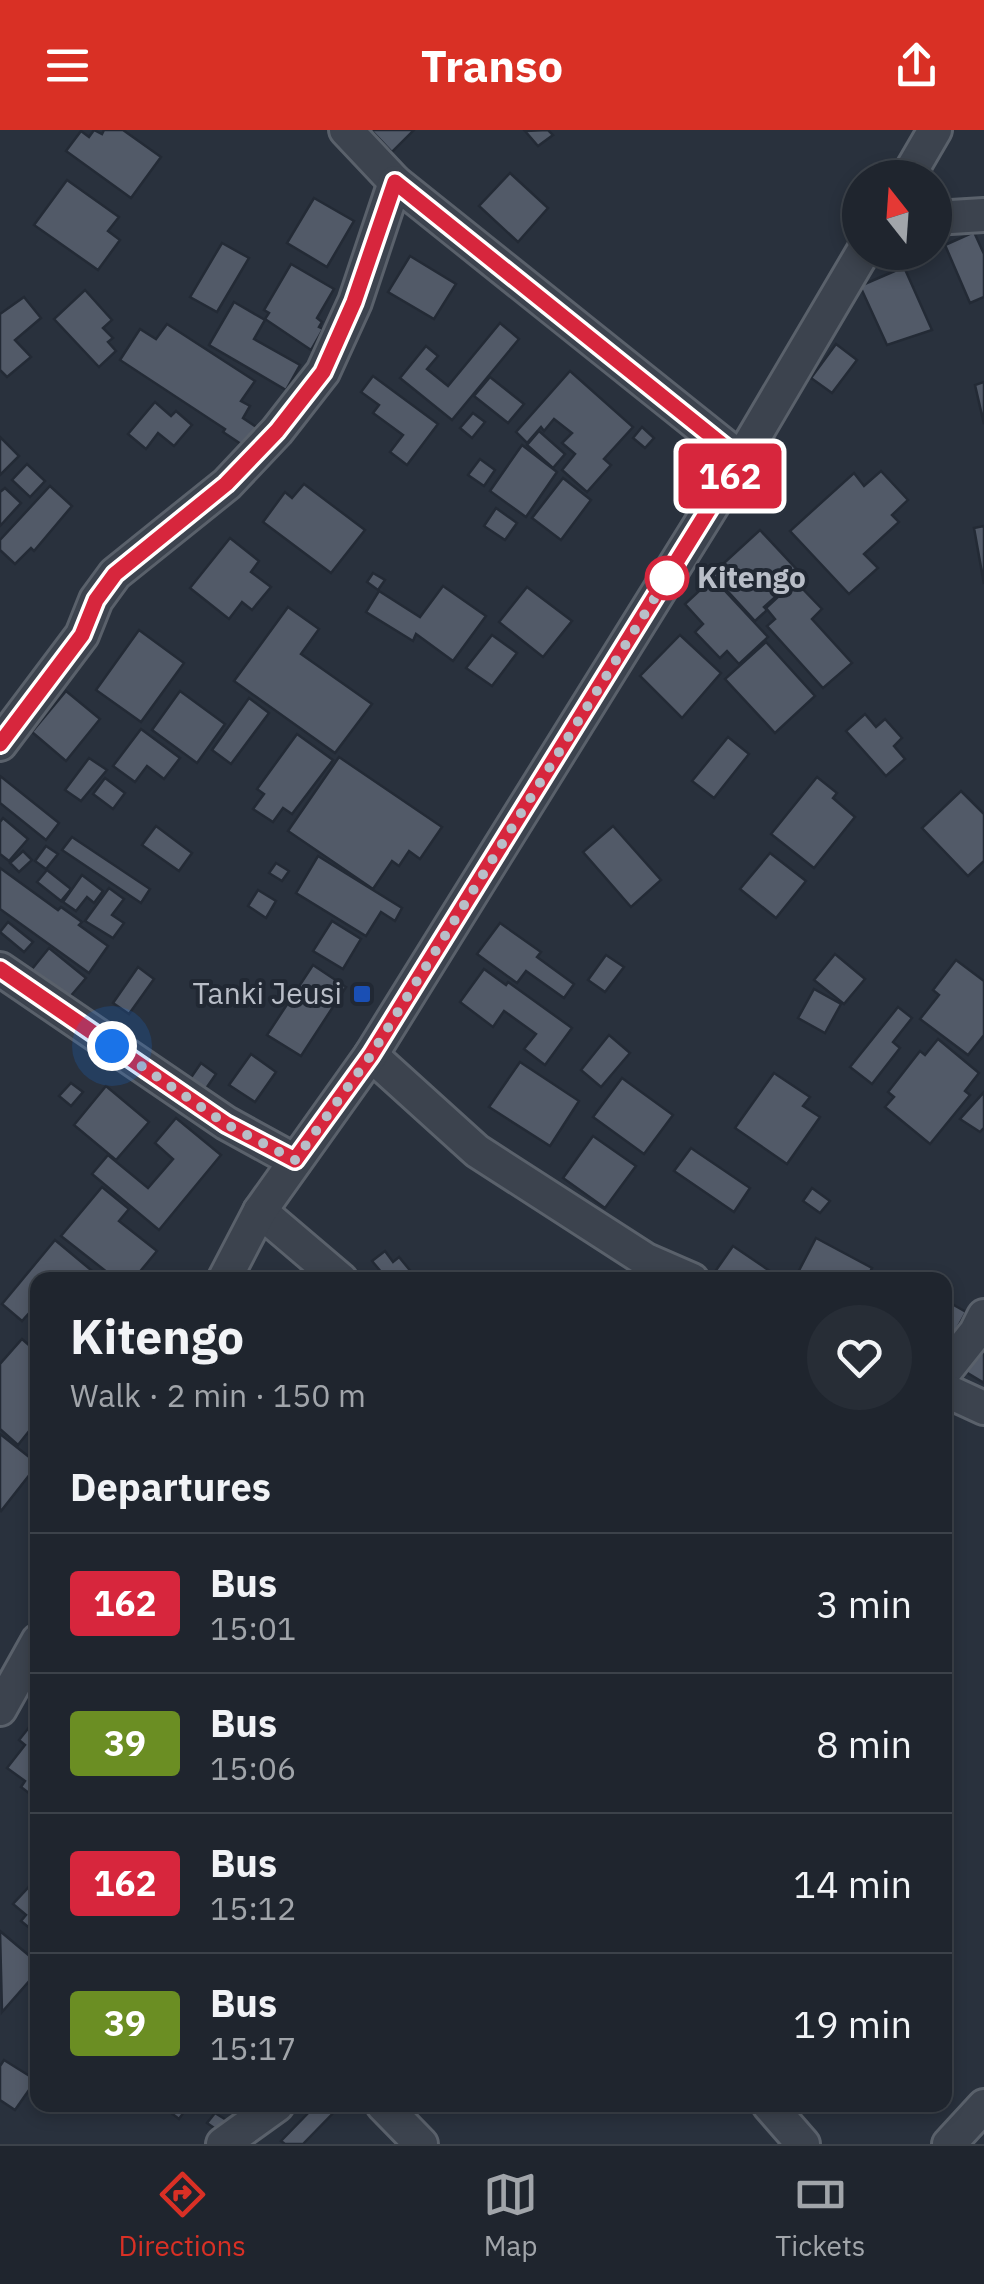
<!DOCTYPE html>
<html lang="en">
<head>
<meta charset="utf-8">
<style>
	body { margin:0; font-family:"IBM Plex Sans",sans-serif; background:#272d36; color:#f1f3f6; height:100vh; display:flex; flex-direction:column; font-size:38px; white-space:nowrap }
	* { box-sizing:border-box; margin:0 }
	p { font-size:32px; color:#a1a5aa }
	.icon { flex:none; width:55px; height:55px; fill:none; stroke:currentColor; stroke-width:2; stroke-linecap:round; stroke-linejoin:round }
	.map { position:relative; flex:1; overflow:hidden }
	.sheet { position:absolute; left:30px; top:1142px; width:922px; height:840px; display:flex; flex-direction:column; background:#1f252e; border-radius:20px; box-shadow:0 5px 15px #0003,0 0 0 2px #3c424a }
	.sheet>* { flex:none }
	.badge { padding:0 20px; border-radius:8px; font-size:35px; line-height:65px }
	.needle { width:65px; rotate:343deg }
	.buttons { position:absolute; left:842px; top:30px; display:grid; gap:20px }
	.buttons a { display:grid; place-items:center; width:110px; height:110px; border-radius:50%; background:#1f252e; box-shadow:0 5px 15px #0003,0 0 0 2px #3c424a; font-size:50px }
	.you { position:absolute; width:50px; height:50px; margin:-25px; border:8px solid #fff; border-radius:50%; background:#1a73e8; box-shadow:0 0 0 15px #1a73e833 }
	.map>.badge { position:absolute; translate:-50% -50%; box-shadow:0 0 0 5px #fff }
	h2 { padding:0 40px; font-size:38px; line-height:90px }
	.round { display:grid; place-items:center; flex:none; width:105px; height:105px; border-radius:52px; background:#272d36 }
	.headline { display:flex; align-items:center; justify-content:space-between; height:170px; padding:0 40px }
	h1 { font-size:48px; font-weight:800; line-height:75px }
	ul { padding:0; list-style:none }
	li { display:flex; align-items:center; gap:30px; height:140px; padding:0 40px; border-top:2px solid #3c424a }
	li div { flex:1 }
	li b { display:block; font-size:38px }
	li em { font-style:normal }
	li .badge { min-width:110px; font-weight:700; text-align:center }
	header { display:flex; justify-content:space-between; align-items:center; height:130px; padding:0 40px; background:#d93025; color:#fff; font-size:45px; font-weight:800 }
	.dock { display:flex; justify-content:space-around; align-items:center; height:140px; border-top:2px solid #3c424a; background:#1f252e; font-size:28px; color:#a1a5aa }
	.dock a { display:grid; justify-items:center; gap:5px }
	.dock .on { color:#d93025 }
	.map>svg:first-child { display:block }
	.building { fill:#525a68; stroke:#232a35; stroke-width:2.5 }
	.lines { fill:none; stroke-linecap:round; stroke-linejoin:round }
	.minor-casing { stroke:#5a616b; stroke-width:38 }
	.minor { stroke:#3c434e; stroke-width:32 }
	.line-casing { stroke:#fff; stroke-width:22 }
	.line { stroke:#d7263d; stroke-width:15 }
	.walk { stroke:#b9bec8; stroke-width:10; stroke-dasharray:0 18 }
	.stop-dot { fill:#fff; stroke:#d7263d; stroke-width:5 }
	.transit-dot { fill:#1a4fb4; stroke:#212833; stroke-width:4 }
	.labels { text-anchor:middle; stroke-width:8; stroke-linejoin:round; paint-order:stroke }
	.stop-label { font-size:30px; font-weight:bold; fill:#b9bec8; stroke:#212833; text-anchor:start }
	.poi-label { font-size:30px; fill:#b9bec8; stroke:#212833; text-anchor:end }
</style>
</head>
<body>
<header><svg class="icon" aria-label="menu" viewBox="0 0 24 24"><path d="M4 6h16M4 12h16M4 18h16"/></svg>Transo<svg class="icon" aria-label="share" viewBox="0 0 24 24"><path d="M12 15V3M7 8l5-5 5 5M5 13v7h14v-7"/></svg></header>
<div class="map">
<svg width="984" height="2014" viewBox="0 0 984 2014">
	<rect width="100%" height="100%" fill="#29313d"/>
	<!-- building -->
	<g class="building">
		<path d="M94 0 102 4 104 0H123L161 27 131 68 66 21 81 1 89 7Z"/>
		<path d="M371 0H414L392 22Z"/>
		<path d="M548 0 553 5 538 16 525 1Z"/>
		<path d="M510 43 548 78 518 112 479 76Z"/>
		<path d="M67 50 119 87 108 101 120 110 98 140 34 95Z"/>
		<path d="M314 68 354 91 327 137 287 113Z"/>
		<path d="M974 102 984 124V167L970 173 945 115Z"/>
		<path d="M222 113 249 128 217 182 190 167Z"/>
		<path d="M410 126 456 154 434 189 388 162Z"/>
		<path d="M291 134 334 159 317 188 322 192 319 197 323 199 311 220 265 189 269 183 264 180Z"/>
		<path d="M904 137 932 200 887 215 860 156Z"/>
		<path d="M85 160 112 190 103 198 113 208 108 212 116 221 99 237 54 189Z"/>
		<path d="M24 167 41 188 15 210 31 227 7 247 0 240V184Z"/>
		<path d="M234 172 265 190 254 209 300 235 286 260 209 215Z"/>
		<path d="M500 193 519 209 452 290 400 248 426 216 438 226 427 239 448 256Z"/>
		<path d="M167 194 255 251 241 271 250 276 243 288 258 298 244 316 223 302 225 299 120 230 140 199 156 209Z"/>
		<path d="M836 214 857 230 832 263 811 248Z"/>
		<path d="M570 241 633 297 604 329 611 335 587 362 562 340 575 324 562 313 572 303 554 289 544 301 541 297 527 313 516 302Z"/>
		<path d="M373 246 438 294 407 335 390 322 403 305 373 283 379 275 361 262Z"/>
		<path d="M490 247 524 274 508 293 474 266Z"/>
		<path d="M984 252V294L975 255Z"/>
		<path d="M155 272 171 286 176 281 192 295 174 316 158 303 146 319 128 304Z"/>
		<path d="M473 283 485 292 472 308 460 298Z"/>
		<path d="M642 297 654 308 645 318 633 308Z"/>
		<path d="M539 301 565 324 553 338 527 315Z"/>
		<path d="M0 307 19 326 0 345Z"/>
		<path d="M522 315 557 342 526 387 490 361Z"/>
		<path d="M480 329 495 340 484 356 468 345Z"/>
		<path d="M27 334 45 351 30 367 12 350Z"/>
		<path d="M881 341 908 370 892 385 899 392 864 424 878 438 849 464 790 401 854 343 864 356Z"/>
		<path d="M563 348 591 370 561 410 532 388Z"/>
		<path d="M304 354 365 400 331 443 263 392 285 362 292 368Z"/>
		<path d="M50 356 72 376 34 421 31 418 15 434 0 420V410Z"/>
		<path d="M5 358 21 373 0 396V362Z"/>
		<path d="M496 378 517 393 505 410 484 396Z"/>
		<path d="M984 396V454L974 398Z"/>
		<path d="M760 400 801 444 764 477 767 480 755 491 712 444Z"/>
		<path d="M230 408 259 431 251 442 271 457 252 480 242 472 229 489 190 458Z"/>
		<path d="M373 443 385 450 378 460 367 452Z"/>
		<path d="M713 448 768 507 739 534 727 521 720 528 695 502 703 494 685 474Z"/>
		<path d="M795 451 822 479 812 489 852 533 823 558 767 496 775 489 766 478Z"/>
		<path d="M443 456 486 486 453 531 416 504 413 511 366 482 379 461 420 487Z"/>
		<path d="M527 457 572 491 543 527 499 492Z"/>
		<path d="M288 477 319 499 301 524 372 574 335 623 234 551Z"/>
		<path d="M139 500 184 533 141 592 96 560Z"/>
		<path d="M492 505 517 523 492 556 466 538Z"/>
		<path d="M680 505 721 543 682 588 640 546Z"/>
		<path d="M766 512 815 566 775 603 725 549Z"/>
		<path d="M66 561 100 589 66 631 32 602Z"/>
		<path d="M180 561 225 594 197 633 152 600Z"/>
		<path d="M249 568 269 583 231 634 212 620Z"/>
		<path d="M865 584 876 597 885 589 902 608 894 616 905 629 886 646 846 601Z"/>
		<path d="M141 599 180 628 164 649 147 636 135 652 113 636Z"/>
		<path d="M297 604 333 630 292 684 283 678 273 692 253 679 264 664 257 659Z"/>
		<path d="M728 607 749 624 714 668 692 651Z"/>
		<path d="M339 627 442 697 420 729 409 721 399 736 392 731 373 759 288 701Z"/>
		<path d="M89 628 107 640 81 671 65 660Z"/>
		<path d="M0 646 59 693 46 710 0 673Z"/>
		<path d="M817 647 837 663 833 668 855 687 814 738 771 704Z"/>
		<path d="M105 648 125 663 113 679 93 664Z"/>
		<path d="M961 661 984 684V731L968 746 922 698Z"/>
		<path d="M3 688 28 709 9 731 0 724V692Z"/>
		<path d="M156 696 192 723 179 741 142 715Z"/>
		<path d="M613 696 661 750 631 777 583 722Z"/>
		<path d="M72 707 150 759 141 773 62 720Z"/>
		<path d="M46 716 58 724 46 739 35 731Z"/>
		<path d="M23 721 32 730 19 742 10 733Z"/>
		<path d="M770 723 806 751 776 788 740 759Z"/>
		<path d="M318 726 402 778 395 791 381 782 366 806 296 763Z"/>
		<path d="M276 733 289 741 282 751 269 743Z"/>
		<path d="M0 738 58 780 61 777 82 792 79 795 108 816 89 843 0 779Z"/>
		<path d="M47 740 71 759 61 771 37 752Z"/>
		<path d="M82 745 103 761 94 773 87 767 76 781 63 772Z"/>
		<path d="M109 758 124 769 112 785 124 793 113 808 85 791Z"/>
		<path d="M258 760 276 771 266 788 248 776Z"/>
		<path d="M332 791 361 809 343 839 313 821Z"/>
		<path d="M8 792 33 812 24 822 0 802Z"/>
		<path d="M500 793 541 822 537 827 574 854 564 868 526 841 517 853 477 824Z"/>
		<path d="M49 818 86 848 64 874 28 844Z"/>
		<path d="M835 824 865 849 844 874 814 850Z"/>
		<path d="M606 825 624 837 605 862 588 850Z"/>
		<path d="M956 830 984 851V905L968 925 920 889 939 865 933 860Z"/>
		<path d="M313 835 346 857 301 926 267 905Z"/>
		<path d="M138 837 154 849 129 884 113 873Z"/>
		<path d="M484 839 506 855 508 852 572 898 545 935 524 919 536 904 504 881 493 897 460 872Z"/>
		<path d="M814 859 841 874 825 903 798 888Z"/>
		<path d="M898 877 912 888 893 912 900 918 872 954 850 937Z"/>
		<path d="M609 905 630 923 601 957 581 940Z"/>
		<path d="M938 909 979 943 965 961 970 965 930 1014 885 977 894 967 888 962 920 921 925 925Z"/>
		<path d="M251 924 276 942 255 972 229 955Z"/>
		<path d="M520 932 579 971 550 1016 489 977Z"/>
		<path d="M201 933 216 944 205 960 190 949Z"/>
		<path d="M774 943 810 967 803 976 820 987 787 1034 735 998Z"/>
		<path d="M622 948 673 985 644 1024 593 987Z"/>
		<path d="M71 953 83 962 71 976 59 966Z"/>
		<path d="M106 956 149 992 116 1030 74 995Z"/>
		<path d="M984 962V998L980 1002 960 989Z"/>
		<path d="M176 988 221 1025 159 1100 92 1044 108 1025 148 1058 173 1029 155 1013Z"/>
		<path d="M593 1006 636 1036 605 1078 563 1048Z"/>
		<path d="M691 1018 750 1058 734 1082 674 1041Z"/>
		<path d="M102 1057 129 1079 119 1091 157 1121 133 1150H117L61 1106Z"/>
		<path d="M812 1058 830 1071 820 1083 803 1071Z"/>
		<path d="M816 1108 872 1138 866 1150H794Z"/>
		<path d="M55 1110 103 1150H38V1173L22 1191 2 1174Z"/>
		<path d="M733 1116 783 1150H718L712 1146Z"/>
		<path d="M385 1121 393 1132 399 1127 413 1144 406 1150H376L382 1143 372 1131Z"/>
		<path d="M945 1170 966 1182 945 1220Z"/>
		<path d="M984 1204V1253L961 1239Z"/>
		<path d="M22 1209 38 1223V1297L33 1302 30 1300 18 1315 0 1299V1234Z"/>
		<path d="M0 1304 38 1334 1 1381 0 1380Z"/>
		<path d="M38 1586V1670L21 1657 25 1651 7 1638 25 1615 19 1610Z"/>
		<path d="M38 1747V1805L21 1791 26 1785 13 1774Z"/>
		<path d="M0 1801 38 1833V1841L2 1882Z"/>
		<path d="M4 1930 36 1950 15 1980 0 1970V1936Z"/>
		<path d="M161 1975H189L179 1989Z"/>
		<path d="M316 1975H341L303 2014H285L281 2011Z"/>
		<path d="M215 1983 228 1991 220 2002 207 1993Z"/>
	</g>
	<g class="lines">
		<!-- minor casing -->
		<g class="minor-casing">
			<g id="minor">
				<path d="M346 0 395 52 741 329"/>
				<path d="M907 48 935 0"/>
				<path d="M935 88 984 85"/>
				<path d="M0 614 82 505 96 470 115 444 227 354 277 301 323 242 355 172 395 52"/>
				<path d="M0 839 226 993 295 1031"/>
				<path d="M371 925 477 1021 646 1130 692 1150"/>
				<path d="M260 1081 341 1150"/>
				<path d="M224 1150 260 1081 371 925 741 329 863 122"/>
				<path d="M945 1241 976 1202 984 1186"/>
				<path d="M945 1260 984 1278"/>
				<path d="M0 1579 38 1511"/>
				<path d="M383 1975 421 2014"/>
				<path d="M769 1975 803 2014"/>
				<path d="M223 2014 277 1975"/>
				<path d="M949 2014 984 1976"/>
			</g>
		</g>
		<!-- minor -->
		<use href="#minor" class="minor"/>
	</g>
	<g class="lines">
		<!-- line casing -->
		<g class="line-casing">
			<path id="line" d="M0 614 82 505 96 470 115 444 226 354 277 301 323 242 354 172 395 52 740 329 371 925 295 1030 226 994 0 839"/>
		</g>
		<!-- line -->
		<use href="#line" class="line"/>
		<!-- walk -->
		<path class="walk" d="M112 916 226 994 295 1030 371 925 667 448"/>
	</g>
	<!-- markers -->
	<circle class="stop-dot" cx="667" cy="448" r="20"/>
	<rect class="transit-dot" x="352" y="854" width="20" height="20" rx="5"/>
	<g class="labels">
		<!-- stop labels -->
		<g class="stop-label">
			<text x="697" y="458">Kitengo</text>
		</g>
		<!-- poi labels -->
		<g class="poi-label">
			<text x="342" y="874">Tanki Jeusi</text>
		</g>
	</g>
</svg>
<div class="buttons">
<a><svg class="needle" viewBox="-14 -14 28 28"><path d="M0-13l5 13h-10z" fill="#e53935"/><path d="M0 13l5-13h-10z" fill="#a1a5aa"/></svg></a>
</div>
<div class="you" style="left:112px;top:916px"></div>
<b class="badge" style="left:730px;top:346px;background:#d7263d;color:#fff">162</b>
<section class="sheet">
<div class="headline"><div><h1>Kitengo</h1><p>Walk · 2 min · 150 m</p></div><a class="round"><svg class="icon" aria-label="heart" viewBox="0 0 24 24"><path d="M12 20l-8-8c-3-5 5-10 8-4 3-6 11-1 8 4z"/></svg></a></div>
<h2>Departures</h2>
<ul>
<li><span class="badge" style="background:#d7263d;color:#fff">162</span><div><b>Bus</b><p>15:01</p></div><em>3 min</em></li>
<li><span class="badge" style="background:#6b8e23;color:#fff">39</span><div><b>Bus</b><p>15:06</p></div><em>8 min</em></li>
<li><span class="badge" style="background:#d7263d;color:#fff">162</span><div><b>Bus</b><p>15:12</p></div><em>14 min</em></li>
<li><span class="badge" style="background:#6b8e23;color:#fff">39</span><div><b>Bus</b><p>15:17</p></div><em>19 min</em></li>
</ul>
</section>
</div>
<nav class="dock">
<a class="on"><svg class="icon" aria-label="directions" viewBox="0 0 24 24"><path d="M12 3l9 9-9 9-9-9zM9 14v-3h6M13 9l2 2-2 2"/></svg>Directions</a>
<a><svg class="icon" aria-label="map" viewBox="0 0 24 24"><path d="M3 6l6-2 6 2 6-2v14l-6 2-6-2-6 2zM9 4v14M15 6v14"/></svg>Map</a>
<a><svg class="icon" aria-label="tickets" viewBox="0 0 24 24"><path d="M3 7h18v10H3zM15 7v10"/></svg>Tickets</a>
</nav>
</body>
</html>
